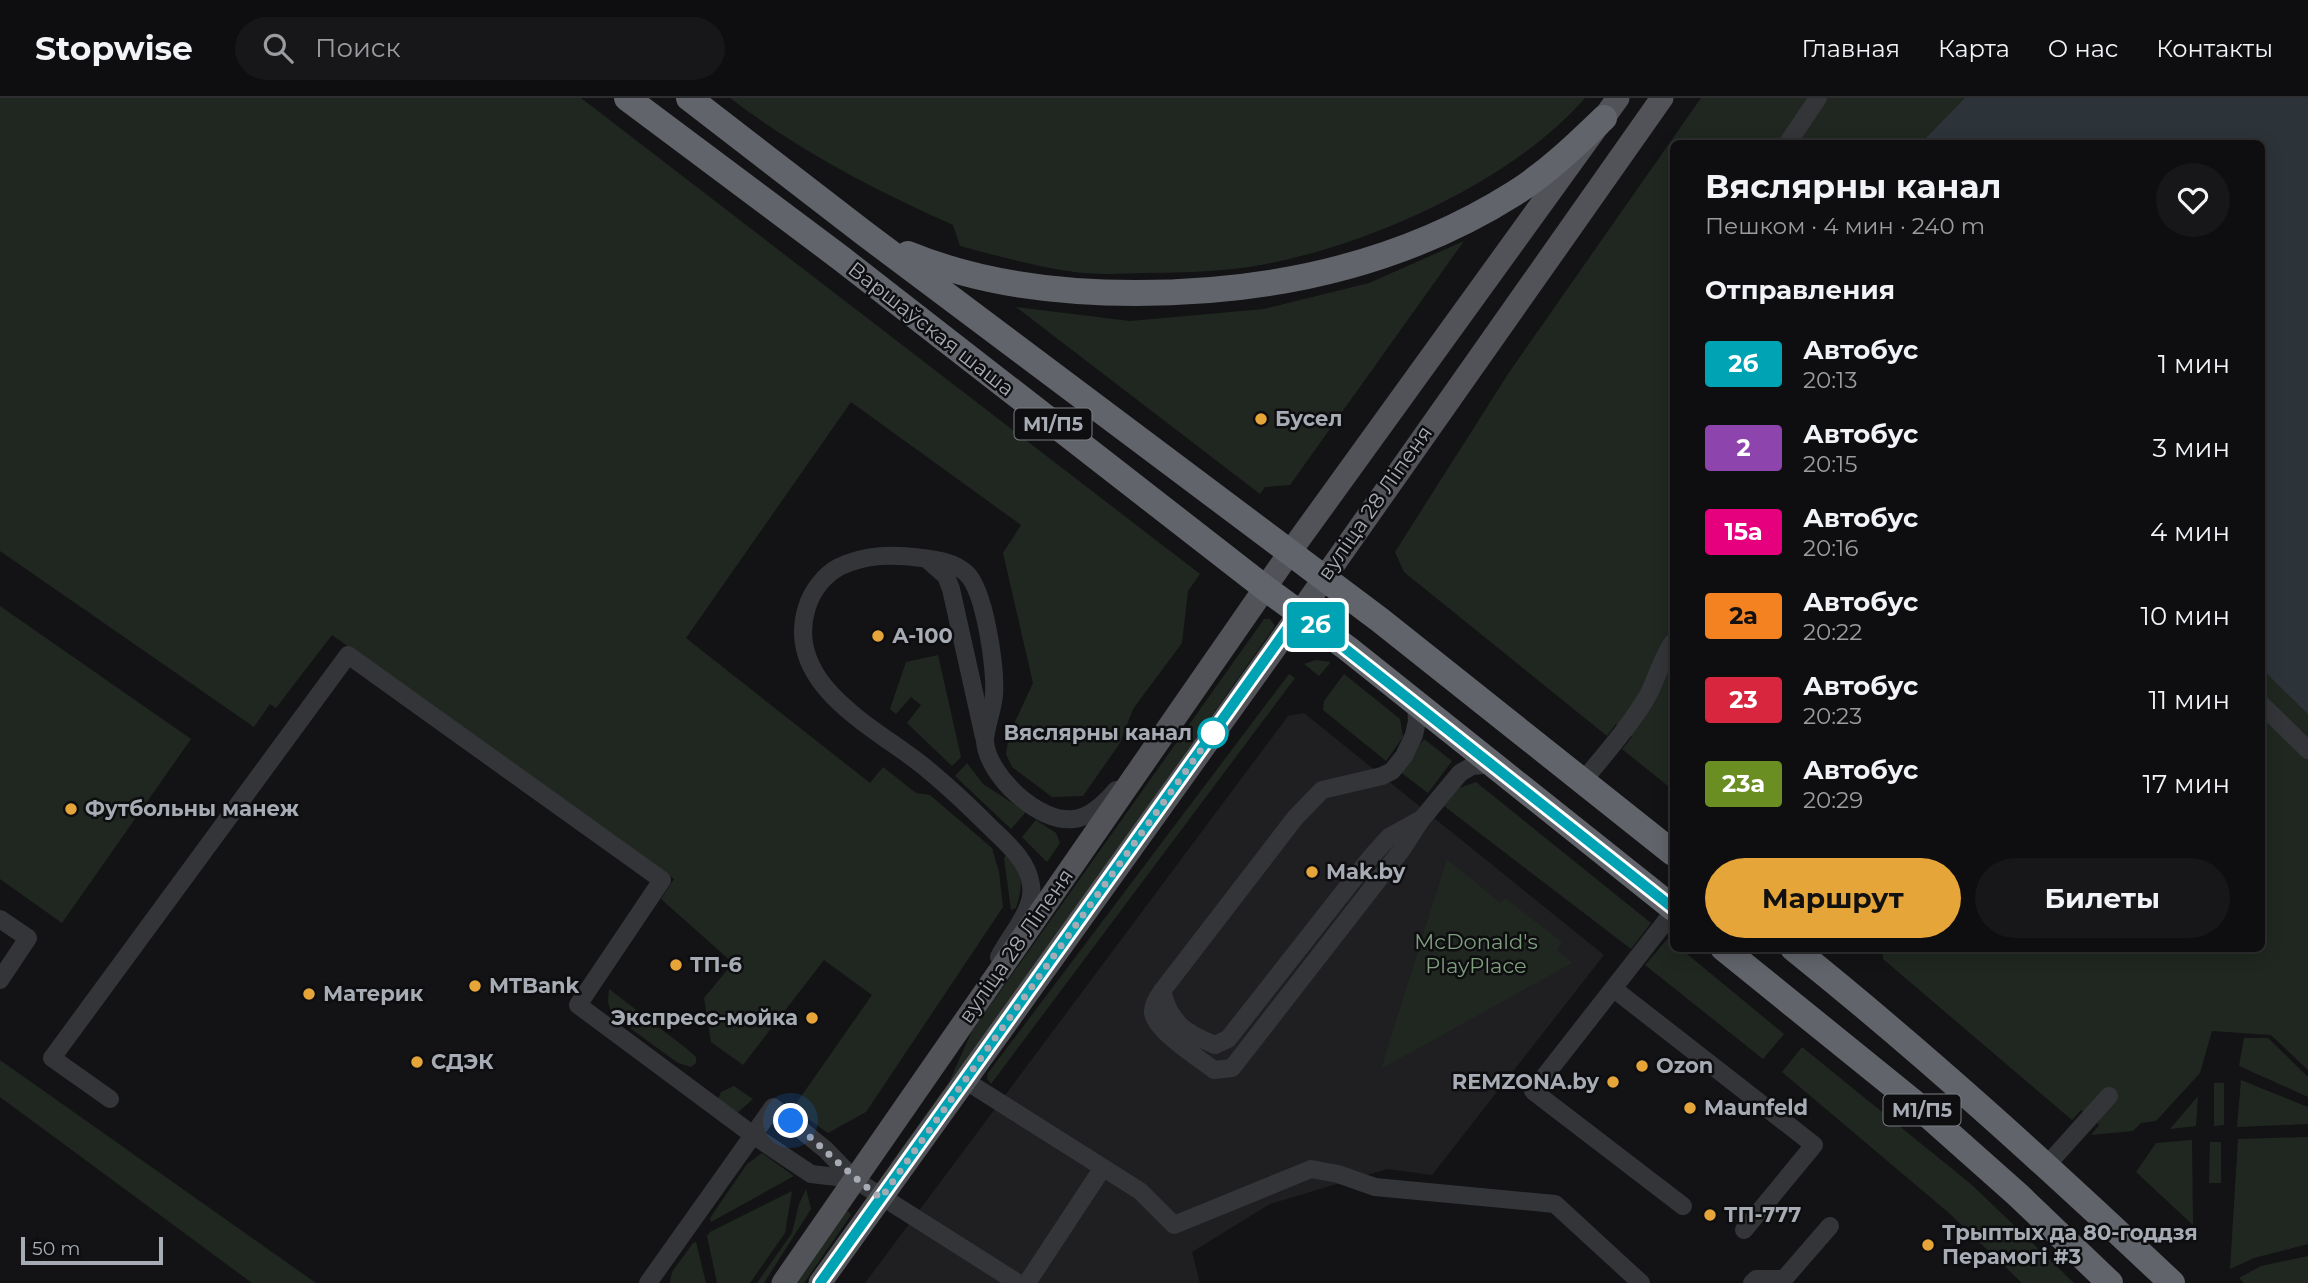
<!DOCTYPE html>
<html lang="ru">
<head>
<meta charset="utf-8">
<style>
	body { margin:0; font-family:Montserrat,sans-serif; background:#171719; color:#f1f3f6; height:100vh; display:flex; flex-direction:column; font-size:26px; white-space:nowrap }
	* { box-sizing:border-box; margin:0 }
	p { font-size:23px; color:#9b9c9f }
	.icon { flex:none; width:38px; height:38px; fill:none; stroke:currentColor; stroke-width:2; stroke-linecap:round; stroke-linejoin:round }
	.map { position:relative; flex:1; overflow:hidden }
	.panel { position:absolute; left:1670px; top:42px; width:595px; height:812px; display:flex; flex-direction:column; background:#0e0e10; border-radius:10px; box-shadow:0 4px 18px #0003,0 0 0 2px #2e2e30 }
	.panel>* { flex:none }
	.badge { padding:0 14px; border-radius:5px; font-size:24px; line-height:46px }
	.scale { position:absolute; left:21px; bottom:18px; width:142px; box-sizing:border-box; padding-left:7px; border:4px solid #a6abb4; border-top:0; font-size:19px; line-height:24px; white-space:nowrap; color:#a6abb4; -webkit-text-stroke:5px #0e0e10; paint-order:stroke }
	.you { position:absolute; width:35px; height:35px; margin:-18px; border:5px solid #fff; border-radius:50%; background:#1a73e8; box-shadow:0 0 0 10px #1a73e833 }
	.map>.badge { position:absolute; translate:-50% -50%; box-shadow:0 0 0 4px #fff }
	h2 { padding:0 35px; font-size:26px; line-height:63px }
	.round { display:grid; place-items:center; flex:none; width:74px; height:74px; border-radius:37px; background:#171719 }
	.overview { display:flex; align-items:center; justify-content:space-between; height:119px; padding:0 35px }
	h1 { font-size:33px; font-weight:700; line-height:52px }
	.button { display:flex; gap:14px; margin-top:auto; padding:14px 35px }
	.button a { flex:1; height:80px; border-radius:42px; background:#e6a539; color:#111; font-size:28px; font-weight:700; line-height:80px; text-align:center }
	.button a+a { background:#171719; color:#f1f3f6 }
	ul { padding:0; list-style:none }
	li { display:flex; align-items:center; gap:21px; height:84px; padding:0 35px }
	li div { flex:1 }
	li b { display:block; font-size:26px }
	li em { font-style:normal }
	li .badge { min-width:77px; font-weight:700; text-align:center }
	header { display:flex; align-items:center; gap:42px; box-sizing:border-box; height:98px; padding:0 35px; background:#0e0e10; border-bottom:2px solid #2e2e30 }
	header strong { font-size:33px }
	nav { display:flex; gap:38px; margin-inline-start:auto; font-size:24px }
	.search { width:490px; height:63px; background:#171719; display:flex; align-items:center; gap:18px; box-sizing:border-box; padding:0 24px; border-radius:38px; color:#9b9c9f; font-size:26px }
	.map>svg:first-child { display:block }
	.built { fill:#1f1f22 }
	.green { fill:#202720 }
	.water { fill:#2c343a }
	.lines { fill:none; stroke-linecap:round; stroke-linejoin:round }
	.minor { stroke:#343539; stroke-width:18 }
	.major { stroke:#515358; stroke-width:23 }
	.highway { stroke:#61646a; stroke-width:26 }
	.line-casing { stroke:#fff; stroke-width:16 }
	.line { stroke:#00a3b4; stroke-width:10 }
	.walk { stroke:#a6abb4; stroke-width:7; stroke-dasharray:0 12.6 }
	.poi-dot { fill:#e6a539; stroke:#0e0e10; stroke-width:2.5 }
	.stop-dot { fill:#fff; stroke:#00a3b4; stroke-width:3.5 }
	.labels { text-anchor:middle; stroke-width:5; stroke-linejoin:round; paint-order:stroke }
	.shield { fill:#0e0e10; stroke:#787c83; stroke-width:2 }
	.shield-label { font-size:19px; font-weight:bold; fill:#a6abb4 }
	.street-label { font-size:21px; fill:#a6abb4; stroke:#0e0e10 }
	.poi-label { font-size:21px; font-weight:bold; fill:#a6abb4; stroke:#0e0e10; text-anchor:start }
	.stop-label { font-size:21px; font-weight:bold; fill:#a6abb4; stroke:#0e0e10; text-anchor:end }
	.park-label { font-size:21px; fill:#7e9e7e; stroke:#0e0e10 }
</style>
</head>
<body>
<header>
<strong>Stopwise</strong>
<div class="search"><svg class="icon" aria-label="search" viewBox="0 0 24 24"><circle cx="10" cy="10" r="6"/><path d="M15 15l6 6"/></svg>Поиск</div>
<nav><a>Главная</a><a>Карта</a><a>О нас</a><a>Контакты</a></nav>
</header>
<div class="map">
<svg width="2308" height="1185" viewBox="0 0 2308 1185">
	<rect width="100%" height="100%" fill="#131315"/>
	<!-- built -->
	<path class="built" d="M1304 615 1604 857 1432 1077 1387 1071 1270 1106 1192 1154 1200 1185H865L1288 618Z"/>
	<!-- green -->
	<g class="green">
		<path d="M0 0H581L1200 476 1188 493 1182 545 1133 611 1120 645 1083 698 1052 699 1012 669 1006 656 1009 637 1033 585 1003 455 1021 427 851 304 686 540 870 685 883 669 916 695 930 697 992 750 999 774 1003 809 866 1014 828 1035 793 1010 872 897 824 862 743 967 711 944 704 900 733 865 661 801 674 781 332 537 276 610 270 606 254 629 0 453Z"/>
		<path d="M730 0H1585C1509 88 1347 158 1233 171 1203 174 1173 175 1143 175 1118 176 1092 177 1068 173 1032 168 995 157 960 148L953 127C874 92 798 52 730 0Z"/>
		<path d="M1701 0H2308V972L2271 937 2212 933 2200 975 2156 1023 2141 1025 2133 1033 2091 1037 2099 1027 2081 1012 2072 1022 1883 861 1882 851 2261 850V46H1673V692L1622 651 1632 639 1616 626 1607 638 1404 474 1395 454 1508 276Z"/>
		<path d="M1464 143 1290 387 1265 389 1260 396 1016 209 1130 223 1264 211 1369 185Z"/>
		<path d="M0 508 191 641 62 825 0 781Z"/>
		<path d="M1264 521H1270L1275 528 893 1069 891 1065 949 984 972 933Z"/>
		<path d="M938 557 961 659 952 668 907 625 921 607 911 599 896 616 890 611 906 564Z"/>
		<path d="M1316 562 1331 564 1319 578 1304 566Z"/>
		<path d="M1289 576 1295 580 991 986 987 981 988 975Z"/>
		<path d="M1344 576 1400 621 1403 639 1386 663 1323 612 1324 603Z"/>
		<path d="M1424 641 1452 663 1428 695 1399 673Z"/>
		<path d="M967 665 983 686 1026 714 1011 731 955 678Z"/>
		<path d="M1476 684 1651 825 1631 851 1444 708 1459 690Z"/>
		<path d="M1036 722 1056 735 1060 745 1047 764 1022 739Z"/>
		<path d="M1008 754C1024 775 1023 786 1016 810L1011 812 1004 760Z"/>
		<path d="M1447 761 1500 805 1505 800 1562 844 1557 852 1572 865 1381 971Z"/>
		<path d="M1668 840 1673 844V850L1681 851 1784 936 1763 961 1645 867Z"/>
		<path d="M609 891 687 951 696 959V965L691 969 678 965 612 917 608 904Z"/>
		<path d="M2244 940H2268L2308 979V999L2239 968Z"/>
		<path d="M1802 949 1972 1087 2074 1185H2022L1949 1115 1782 974Z"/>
		<path d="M0 962 316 1185H252L0 999Z"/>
		<path d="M2241 982 2308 1009V1026L2237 1029Z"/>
		<path d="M2214 985H2224V1027L2214 1028Z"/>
		<path d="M734 988 753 1001 735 1017 717 1003 721 994Z"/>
		<path d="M2198 998 2196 1028 2170 1031Z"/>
		<path d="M2308 1039V1146L2254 1160 2230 1171 2238 1041Z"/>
		<path d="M2192 1042 2193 1127 2136 1074 2156 1045Z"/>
		<path d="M2210 1044H2221V1085H2209Z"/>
		<path d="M762 1055 794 1078 711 1124 710 1120 747 1066Z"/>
		<path d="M806 1091 811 1111 764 1185H757L792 1135 799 1106Z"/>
		<path d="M792 1093 785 1135 750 1185H717L707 1138 710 1134Z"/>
		<path d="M848 1113 851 1117 804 1185H795L845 1114Z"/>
		<path d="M696 1144 706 1185H670L672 1174 693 1145Z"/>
		<path d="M2308 1158V1185H2244L2239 1180 2261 1168Z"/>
	</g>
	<!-- water -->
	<path class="water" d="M1965 0H2308V616L2261 570V46L1921 45Z"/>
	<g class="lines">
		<!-- minor -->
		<g class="minor">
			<path d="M1787 46 1818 0"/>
			<path d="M929 463 946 478 951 491 984 639"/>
			<path d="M1416 605 1417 623 1414 637 1404 658 1392 673 1382 678 1322 692 1295 720 1162 893C1158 899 1153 906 1153 914 1154 932 1199 960 1214 972L1232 970 1403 750 1421 722 1460 675 1472 668 1493 666"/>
			<path d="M2261 606 2308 652"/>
			<path d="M1583 683C1605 656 1629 629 1647 599 1657 581 1661 561 1673 544"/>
			<path d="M1673 814 1533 993 1683 1108"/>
			<path d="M0 821 28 840 0 882"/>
			<path d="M999 859C1009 838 1035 812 1031 787 1028 764 1009 747 993 732 972 711 950 690 927 671 879 631 782 588 807 509 812 493 824 477 839 469 866 456 893 456 922 460 938 462 954 464 966 475 985 492 996 571 994 597 993 611 985 630 985 643 987 677 1039 726 1074 721 1091 719 1105 705 1116 692"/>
			<path d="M1614 891 1814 1047 1744 1132"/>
			<path d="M1162 893C1170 925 1185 935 1215 947L1228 941 1371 759 1389 739 1420 722"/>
			<path d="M966 983 1140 1093 1174 1127 1311 1071 1338 1076 1375 1089 1555 1106 1641 1185"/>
			<path d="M110 1001 52 960 348 557 662 782 578 907 753 1037 811 1076 854 1081"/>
			<path d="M2047 1067 2109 998"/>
			<path d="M648 1185 773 1009 826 1052 854 1081 1018 1185"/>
			<path d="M1027 1185 1102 1071"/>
			<path d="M1752 1185 1756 1181H1784L1830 1128"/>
		</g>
		<!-- major -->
		<g class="major">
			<path d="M783 1185 1290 454 1618 0"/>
			<path d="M820 1185 1275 550 1662 0"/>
		</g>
		<!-- highway -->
		<g class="highway">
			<path d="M627 0 842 161 1265 490 1347 550 1673 810"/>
			<path d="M689 0 864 135 1380 522 1673 755"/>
			<path d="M908 156C981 186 1058 195 1136 195 1269 195 1401 167 1515 95 1548 74 1576 47 1604 20"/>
			<path d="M1723 850 1911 1002 2018 1097 2110 1185"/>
			<path d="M1793 850C1925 956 2049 1069 2172 1185"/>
		</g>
	</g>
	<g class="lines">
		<!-- line casing -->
		<g class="line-casing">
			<path id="line" d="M820 1185 1299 514 1673 810"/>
		</g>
		<!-- line -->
		<use href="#line" class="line"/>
		<!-- walk -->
		<path class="walk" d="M791 1023C822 1048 849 1077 881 1100L1213 635"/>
	</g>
	<!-- markers -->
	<g class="poi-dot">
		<circle cx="1261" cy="321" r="7"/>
		<circle cx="878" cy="538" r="7"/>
		<circle cx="71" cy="711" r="7"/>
		<circle cx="1312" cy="774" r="7"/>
		<circle cx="676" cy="867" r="7"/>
		<circle cx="475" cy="888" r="7"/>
		<circle cx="309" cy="896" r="7"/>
		<circle cx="812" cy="920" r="7"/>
		<circle cx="417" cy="964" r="7"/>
		<circle cx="1642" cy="968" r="7"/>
		<circle cx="1613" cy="984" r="7"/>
		<circle cx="1690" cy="1010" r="7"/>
		<circle cx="1710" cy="1117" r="7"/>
		<circle cx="1928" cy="1147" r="7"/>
	</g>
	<circle class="stop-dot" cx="1213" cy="635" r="14"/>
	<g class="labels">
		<!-- shield labels -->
		<g class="shield">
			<rect x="1014.5" y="310.5" width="77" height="31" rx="5"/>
			<rect x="1883.5" y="996.5" width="77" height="31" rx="5"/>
		</g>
		<g class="shield-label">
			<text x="1053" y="333">М1/П5</text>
			<text x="1922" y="1019">М1/П5</text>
		</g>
		<!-- street labels -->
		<g class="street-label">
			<text transform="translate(931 231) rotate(38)" y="7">Варшаўская шаша</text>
			<text transform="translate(1375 405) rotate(-55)" y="7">вуліца 28 Ліпеня</text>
			<text transform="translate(1016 848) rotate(-55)" y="7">вуліца 28 Ліпеня</text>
		</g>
		<!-- poi labels -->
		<g class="poi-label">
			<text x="1275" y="328">Бусел</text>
			<text x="892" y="545">А-100</text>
			<text x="85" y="718">Футбольны манеж</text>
			<text x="1326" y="781">Mak.by</text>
			<text x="690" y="874">ТП-6</text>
			<text x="489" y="895">MTBank</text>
			<text x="323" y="903">Материк</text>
			<text x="798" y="927" text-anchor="end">Экспресс-мойка</text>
			<text x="431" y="971">СДЭК</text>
			<text x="1656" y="975">Ozon</text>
			<text x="1599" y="991" text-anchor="end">REMZONA.by</text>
			<text x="1704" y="1017">Maunfeld</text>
			<text x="1724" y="1124">ТП-777</text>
			<text x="1942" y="1142">Трыптых да 80-годдзя<tspan x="1942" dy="24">Перамогі #3</tspan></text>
		</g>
		<!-- stop labels -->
		<g class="stop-label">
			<text x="1192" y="642">Вяслярны канал</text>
		</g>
		<!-- park labels -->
		<g class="park-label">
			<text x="1476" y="851">McDonald's<tspan x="1476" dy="24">PlayPlace</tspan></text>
		</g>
	</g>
</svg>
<div class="scale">50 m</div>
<div class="you" style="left:791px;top:1023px"></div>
<b class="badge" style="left:1316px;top:527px;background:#00a3b4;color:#fff">2б</b>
<section class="panel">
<div class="overview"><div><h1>Вяслярны канал</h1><p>Пешком · 4 мин · 240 m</p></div><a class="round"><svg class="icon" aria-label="heart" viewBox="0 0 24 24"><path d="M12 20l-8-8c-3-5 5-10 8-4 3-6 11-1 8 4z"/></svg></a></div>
<h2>Отправления</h2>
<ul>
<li><span class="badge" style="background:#00a3b4;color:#fff">2б</span><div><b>Автобус</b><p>20:13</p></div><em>1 мин</em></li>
<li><span class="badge" style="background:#8e44ad;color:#fff">2</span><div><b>Автобус</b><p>20:15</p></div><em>3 мин</em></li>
<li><span class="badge" style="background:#e6007e;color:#fff">15а</span><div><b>Автобус</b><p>20:16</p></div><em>4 мин</em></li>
<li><span class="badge" style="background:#f58220;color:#111">2а</span><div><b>Автобус</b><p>20:22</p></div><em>10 мин</em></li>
<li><span class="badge" style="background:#d7263d;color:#fff">23</span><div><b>Автобус</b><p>20:23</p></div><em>11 мин</em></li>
<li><span class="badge" style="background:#6b8e23;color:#fff">23а</span><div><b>Автобус</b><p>20:29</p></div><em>17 мин</em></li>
</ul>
<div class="button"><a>Маршрут</a><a>Билеты</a></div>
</section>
</div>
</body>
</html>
